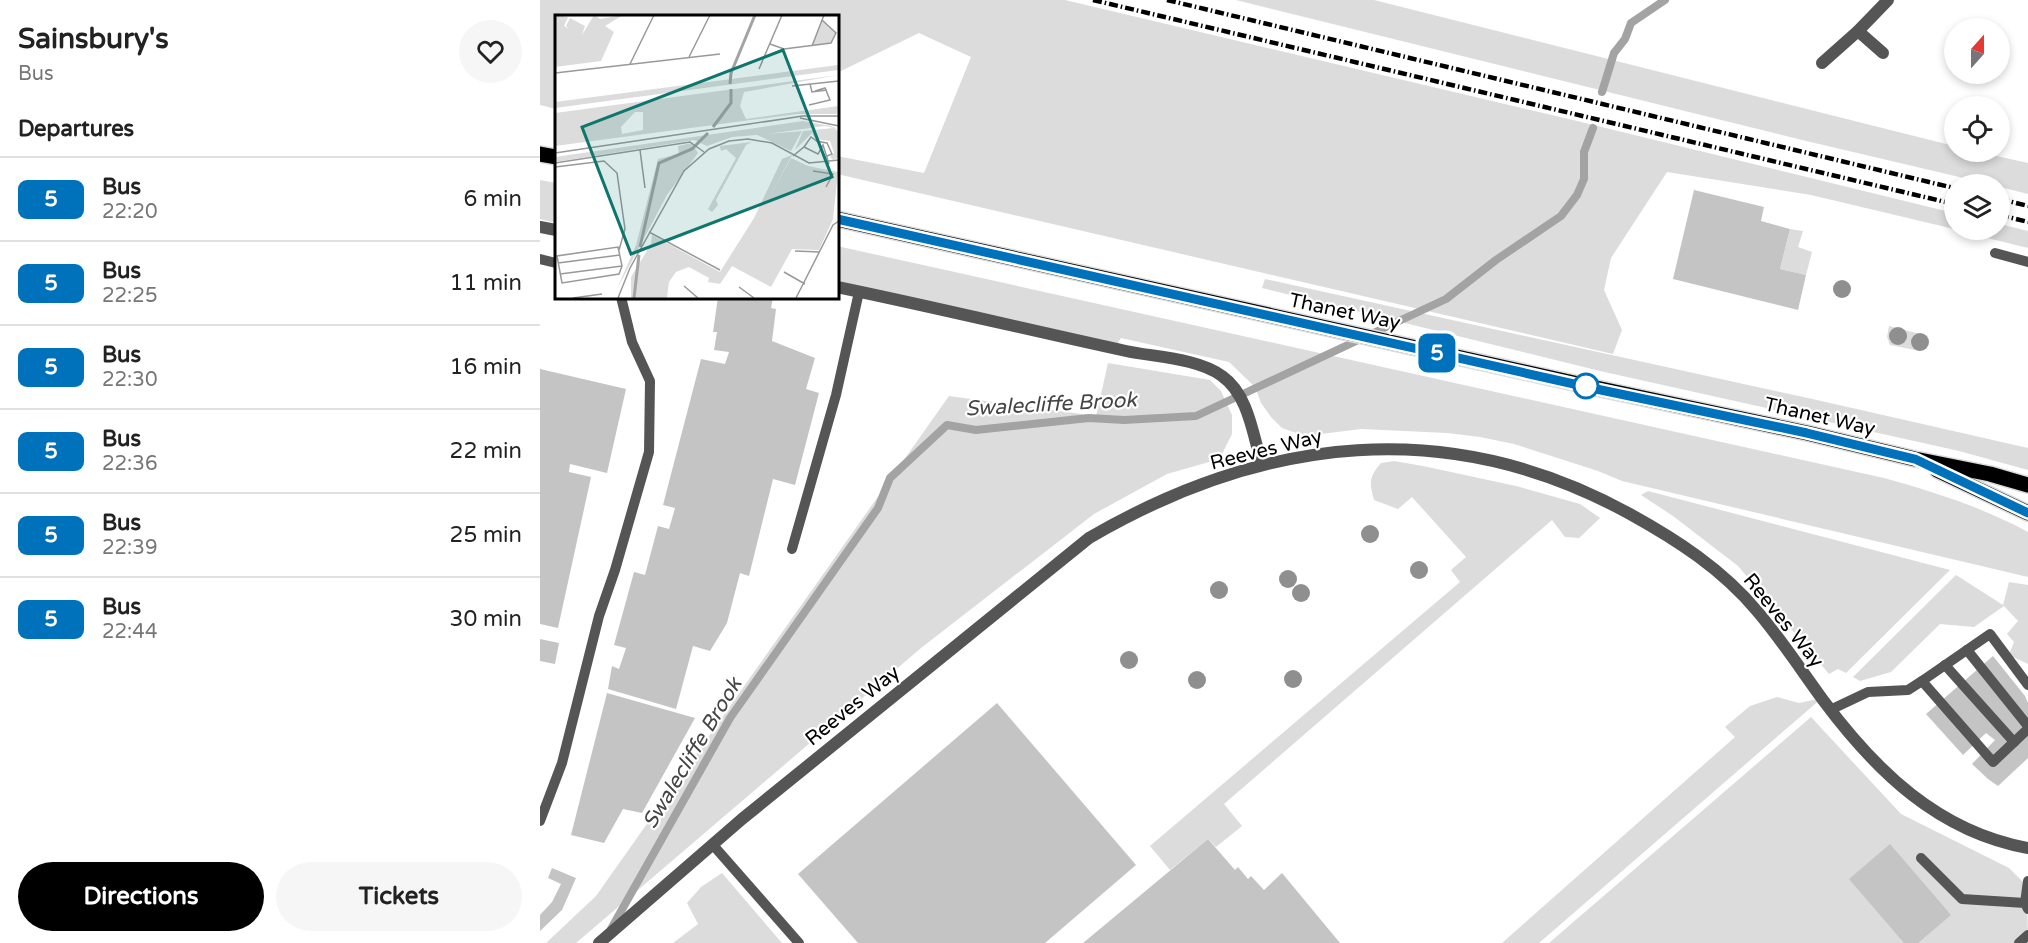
<!DOCTYPE html>
<html lang="en">
<head>
<meta charset="utf-8">
<style>
	body { margin:0; font-family:"Varela Round",sans-serif; background:#f6f6f6; color:#222; height:100vh; display:flex; flex-direction:column; font-size:22px; white-space:nowrap }
	* { box-sizing:border-box; margin:0 }
	p { font-size:20px; color:#767676 }
	.icon { flex:none; width:33px; height:33px; fill:none; stroke:currentColor; stroke-width:2; stroke-linecap:round; stroke-linejoin:round }
	.map { position:relative; flex:1; overflow:hidden }
	.side { display:flex; flex-direction:column; background:#fff; width:540px }
	.side>* { flex:none }
	.badge { padding:0 12px; border-radius:9px; font-size:21px; line-height:39px }
	.needle { width:39px; rotate:21deg }
	.controls { position:absolute; left:1404px; top:18px; display:grid; gap:12px }
	.controls a { display:grid; place-items:center; width:66px; height:66px; border-radius:50%; background:#fff; box-shadow:0 3px 9px #0003; font-size:30px }
	.map>.badge { position:absolute; translate:-50% -50%; box-shadow:0 0 0 3px #fff }
	h2 { padding:0 18px; font-size:22px; line-height:54px }
	.round { display:grid; place-items:center; flex:none; width:63px; height:63px; border-radius:32px; background:#f6f6f6 }
	.head { display:flex; align-items:center; justify-content:space-between; height:102px; padding:0 18px }
	h1 { font-size:28px; font-weight:700; line-height:45px }
	.cta { display:flex; gap:12px; margin-top:auto; padding:12px 18px }
	.cta a { flex:1; height:69px; border-radius:36px; background:#000; color:#fff; font-size:24px; font-weight:700; line-height:69px; text-align:center }
	.cta a+a { background:#f6f6f6; color:#222 }
	ul { padding:0; list-style:none }
	li { display:flex; align-items:center; gap:18px; height:84px; padding:0 18px; border-top:2px solid #e0e0e0 }
	li div { flex:1 }
	li b { display:block; font-size:22px }
	li em { font-style:normal }
	li .badge { min-width:66px; font-weight:700; text-align:center }
	main { display:flex; flex:1; min-height:0 }
	.map>svg:first-child { display:block }
	.green { fill:#dcdcdc }
	.lines { fill:none; stroke-linecap:round; stroke-linejoin:round }
	.stream { stroke:#a3a3a3; stroke-width:8 }
	.building { fill:#c4c4c4 }
	.primary-casing { stroke:#dbdbdb; stroke-width:18 }
	.service { stroke:#555; stroke-width:10 }
	.minor { stroke:#555; stroke-width:12 }
	.primary { stroke:#000; stroke-width:15 }
	.rail { stroke:#000; stroke-width:4.5; stroke-dasharray:9 3 1.5 3; stroke-linecap:butt }
	.tree { fill:#8f8f8f }
	.line-casing { stroke:#fff; stroke-width:14 }
	.line { stroke:#0072bc; stroke-width:9 }
	.stop-dot { fill:#fff; stroke:#0072bc; stroke-width:3 }
	.labels { text-anchor:middle; stroke-width:4.5; stroke-linejoin:round; paint-order:stroke }
	.street-label { font-size:20px; fill:#000; stroke:#fff }
	.water-label { font-size:21px; font-style:italic; fill:#444; stroke:#fff }
	.inset-river { fill:none; stroke:#a3a3a3; stroke-width:3 }
	.inset-road { fill:none; stroke:#999; stroke-width:1.5 }
	.view { fill:#0f766e; fill-opacity:0.15; stroke:#0f766e; stroke-width:3 }
	.inset-edge { fill:none; stroke:#000; stroke-width:3 }
</style>
</head>
<body>
<main>
<section class="side">
<div class="head"><div><h1>Sainsbury's</h1><p>Bus</p></div><a class="round"><svg class="icon" aria-label="heart" viewBox="0 0 24 24"><path d="M12 20l-8-8c-3-5 5-10 8-4 3-6 11-1 8 4z"/></svg></a></div>
<h2>Departures</h2>
<ul>
<li><span class="badge" style="background:#0072bc;color:#fff">5</span><div><b>Bus</b><p>22:20</p></div><em>6 min</em></li>
<li><span class="badge" style="background:#0072bc;color:#fff">5</span><div><b>Bus</b><p>22:25</p></div><em>11 min</em></li>
<li><span class="badge" style="background:#0072bc;color:#fff">5</span><div><b>Bus</b><p>22:30</p></div><em>16 min</em></li>
<li><span class="badge" style="background:#0072bc;color:#fff">5</span><div><b>Bus</b><p>22:36</p></div><em>22 min</em></li>
<li><span class="badge" style="background:#0072bc;color:#fff">5</span><div><b>Bus</b><p>22:39</p></div><em>25 min</em></li>
<li><span class="badge" style="background:#0072bc;color:#fff">5</span><div><b>Bus</b><p>22:44</p></div><em>30 min</em></li>
</ul>
<div class="cta"><a>Directions</a><a>Tickets</a></div>
</section>
<div class="map">
<svg width="1488" height="943" viewBox="0 0 1488 943">
	<rect width="100%" height="100%" fill="#fff"/>
	<!-- green -->
	<g class="green">
		<path d="M0 0H525L1033 120 1414 213V229L1271 195 1127 172 1071 258 1064 290 1082 330 1073 354 297 174V156L384 173 431 57 379 33 297 73V16H16V109L0 105Z"/>
		<path d="M696 0H834L1414 146V152H1439L1488 163V194L1460 187V184H1449L1262 140Z"/>
		<path d="M0 180 16 183V223L0 219Z"/>
		<path d="M1460 224 1488 231V248L1415 230H1460Z"/>
		<path d="M1250 229 1263 231 1258 247 1272 252 1266 275 1240 269Z"/>
		<path d="M297 246 1344 478C1394 492 1442 507 1488 532V577L1082 481 1058 471 974 444 940 437 907 433 821 429 773 435 759 434 742 428 731 417 721 403 715 387 689 362 581 338 577 344 297 283Z"/>
		<path d="M725 279 1277 400 1488 448V470L1419 451 1060 371 722 288Z"/>
		<path d="M1349 326 1388 336 1380 351 1350 345 1347 337Z"/>
		<path d="M568 363 670 380 681 391 692 415V434L682 454 669 462 627 474 554 514 381 648 36 943H6L56 896 409 396 556 416Z"/>
		<path d="M854 461 883 466 976 486 1040 504 1060 518 1039 538 1025 537 1012 520 684 804 702 826 676 847 668 839 630 870 610 846 920 582 911 570 926 557 872 497 858 509 834 500C829 482 829 477 841 463Z"/>
		<path d="M1108 491 1410 570 1306 673 1298 669 1289 674 1198 566 1133 516 1101 495Z"/>
		<path d="M1416 575 1463 605 1469 582 1488 585V664L1469 655 1474 642 1467 634 1478 621 1464 606 1434 627 1400 624 1351 672 1320 681 1313 677Z"/>
		<path d="M1237 697 1259 703 1282 698 999 943H962L1195 737 1185 727 1210 706Z"/>
		<path d="M1271 717 1361 814 1469 868 1487 886 1488 943H1009Z"/>
		<path d="M182 873 242 943H133L158 924 147 903 161 887Z"/>
	</g>
	<g class="lines">
		<!-- stream -->
		<g class="stream">
			<path d="M1062 92 1074 53 1085 39 1091 23 1125 0"/>
			<path d="M71 929 190 718 338 508 350 478 407 425 436 430 549 418 584 420 656 416 906 299 956 260 1021 216 1037 195 1044 179V152L1053 128"/>
		</g>
	</g>
	<!-- building -->
	<g class="building">
		<path d="M1154 190 1224 207 1221 221 1250 229 1240 269 1266 275 1258 310 1133 279Z"/>
		<path d="M178 297H233L231 308 236 309 232 341 275 358 266 389 279 393 255 485 233 479 209 576 200 573 187 623 170 651 153 646 136 709 68 689 72 666 79 669 86 648 74 645 94 572 105 575 118 526 129 529 135 508 123 505 161 359 185 364 189 352 174 350 177 332H173Z"/>
		<path d="M0 369 86 389 67 473 30 464 29 472 51 477 18 628 0 624Z"/>
		<path d="M0 639 19 643 15 664 0 661Z"/>
		<path d="M1453 656 1485 696 1488 703V758L1458 786 1448 779 1432 764 1455 740 1446 733 1423 755 1386 714Z"/>
		<path d="M67 693 155 718 102 813 83 809 64 843 31 835Z"/>
		<path d="M457 703 596 865 505 943H318L258 874Z"/>
		<path d="M668 839 695 870 698 867 708 879 711 876 724 890 742 873 800 943H543Z"/>
		<path d="M1350 844 1411 915 1378 943H1364L1309 879Z"/>
		<path d="M12 868 36 878 22 910 0 931V915L12 902 21 884 8 878Z"/>
	</g>
	<g class="lines">
		<!-- primary casing -->
		<g class="primary-casing">
			<g id="primary">
				<path d="M0 154 16 157"/>
				<path d="M297 219 1061 389 1267 433 1375 459 1450 474 1488 485"/>
				<path d="M1397 470 1488 513"/>
			</g>
		</g>
		<!-- service -->
		<g class="service">
			<path d="M1455 253 1488 262"/>
			<path d="M0 259 16 263"/>
			<path d="M252 549 296 395 319 292"/>
			<path d="M1427 650 1488 726"/>
			<path d="M1405 665 1474 742"/>
			<path d="M1382 681 1450 634 1488 685"/>
			<path d="M1290 710 1328 692 1368 690 1382 681 1453 762 1488 729"/>
			<path d="M0 821 22 763 59 616 75 570 109 452 110 381 92 342 81 297"/>
			<path d="M173 845 259 943"/>
			<path d="M1381 858 1422 899 1485 903 1488 909"/>
			<path d="M1488 881 1485 903 1488 904"/>
			<path d="M1479 943 1488 935"/>
		</g>
		<!-- minor -->
		<g class="minor">
			<path d="M1318 31 1343 53"/>
			<path d="M1282 63 1318 31 1348 0"/>
			<path d="M0 227 16 230"/>
			<path d="M297 287C394 307 489 330 586 351 614 357 658 358 682 376 709 395 713 436 722 465"/>
			<path d="M59 943 202 819 549 538C724 436 909 414 1090 514 1137 540 1182 569 1217 611 1241 639 1261 670 1283 700 1335 770 1398 832 1488 848"/>
		</g>
		<!-- primary -->
		<use href="#primary" class="primary"/>
		<!-- rail -->
		<g class="rail">
			<path d="M553 0 1414 204"/>
			<path d="M627 0 1414 188"/>
			<path d="M1460 199 1488 206"/>
			<path d="M1460 215 1488 222"/>
		</g>
	</g>
	<!-- trees -->
	<g class="tree">
		<circle cx="1302" cy="289" r="9"/>
		<circle cx="1358" cy="336" r="9"/>
		<circle cx="1380" cy="342" r="9"/>
		<circle cx="830" cy="534" r="9"/>
		<circle cx="879" cy="570" r="9"/>
		<circle cx="748" cy="579" r="9"/>
		<circle cx="679" cy="590" r="9"/>
		<circle cx="761" cy="593" r="9"/>
		<circle cx="589" cy="660" r="9"/>
		<circle cx="753" cy="679" r="9"/>
		<circle cx="657" cy="680" r="9"/>
	</g>
	<g class="lines">
		<!-- line casing -->
		<g class="line-casing">
			<path id="line" d="M297 219 1061 390 1267 433 1375 459 1488 513"/>
		</g>
		<!-- line -->
		<use href="#line" class="line"/>
	</g>
	<!-- markers -->
	<circle class="stop-dot" cx="1046" cy="386" r="12"/>
	<g class="labels">
		<!-- street labels -->
		<g class="street-label">
			<text transform="translate(805 311) rotate(12)" y="7">Thanet Way</text>
			<text transform="translate(1280 416) rotate(13)" y="7">Thanet Way</text>
			<text transform="translate(726 449) rotate(-14)" y="7">Reeves Way</text>
			<text transform="translate(1244 620) rotate(51)" y="7">Reeves Way</text>
			<text transform="translate(312 705) rotate(-39)" y="7">Reeves Way</text>
		</g>
		<!-- water labels -->
		<g class="water-label">
			<text transform="translate(511 404) rotate(-3)" y="7">Swalecliffe Brook</text>
			<text transform="translate(152 753) rotate(-59)" y="7">Swalecliffe Brook</text>
		</g>
	</g>
	<!-- overview -->
	<g transform="translate(15 15)">
		<rect width="284" height="284" fill="#fff"/>
		<path d="M0 0 13 2 9 11 14 14 11 11 15 3 30 11 27 20 39 0 45 4 68 0 50 11 59 17 46 46 0 52ZM267 5 281 18 276 28 257 31ZM283 50V55L0 93V87ZM283 60 189 77 185 91 191 104 283 91 282 99H242L0 131V98ZM80 97H88V115L67 119 66 112ZM248 106 276 111 283 114 279 113 283 116V143L278 145 275 142 279 138 275 126 260 124 257 118 240 135 248 116 279 113 270 111 212 119 247 116 236 136 202 120 177 122 152 131 139 125 0 147V142ZM197 127 191 130 161 185 163 190 157 197 153 194 181 143 171 134 166 136 165 131ZM137 128 143 138 112 180 62 274 81 230 103 144 124 139 123 131ZM237 140 213 185 236 143 253 151 283 157 278 204 264 235 237 234 216 272 177 251 165 269 153 267 154 263 134 252 121 257 114 267 112 283H76V262L96 229 97 220 165 257 199 203 227 144Z" fill="#dcdcdc" fill-rule="evenodd"/>
		<path class="inset-river" d="M175 69 176 58 200 0M158 112 176 88V74M85 232 104 148 137 134 153 118M79 283 84 240"/>
		<path class="inset-road" d="M215 29 229 34 276 28 281 18 267 5M257 31 269 0M134 42 155 0M75 49 99 0M204 54 227 0M0 58 165 39M255 69 257 77 272 75M237 71 284 66M254 90 275 85 270 73 260 76M245 103 284 111M261 126 272 128 277 139 272 141M249 132 256 122 263 127M85 135 90 173M0 138 248 101H284M238 141 249 132 263 139 268 130 274 149M0 148 135 127 149 137M0 152 49 146 62 158 70 214 64 235M258 156 278 159 271 172M94 217 165 255M63 232 67 251 64 259 7 268 2 241ZM240 236 265 237M3 248 65 240M229 257 250 269M5 259 67 251M129 271 143 283M184 272 199 283M18 283 47 279M63 283 75 253 129 156 154 134 174 126 193 124 217 128 254 148 284 145M241 283 278 210 284 206"/>
		<path class="view" d="M228 35 277 162 76 239 27 112Z"/>
		<rect width="284" height="284" class="inset-edge"/>
	</g>
</svg>
<div class="controls">
<a><svg class="needle" viewBox="-14 -14 28 28"><path d="M0-13l5 13h-10z" fill="#e53935"/><path d="M0 13l5-13h-10z" fill="#767676"/></svg></a>
<a><svg class="icon" aria-label="locate" viewBox="0 0 24 24"><circle cx="12" cy="12" r="6"/><path d="M12 2v4M12 18v4M2 12h4M18 12h4"/></svg></a>
<a><svg class="icon" aria-label="layers" viewBox="0 0 24 24"><path d="M12 4l9 5-9 5-9-5zM3 14l9 5 9-5"/></svg></a>
</div>
<b class="badge" style="left:897px;top:353px;background:#0072bc;color:#fff">5</b>
</div>
</main>
</body>
</html>
